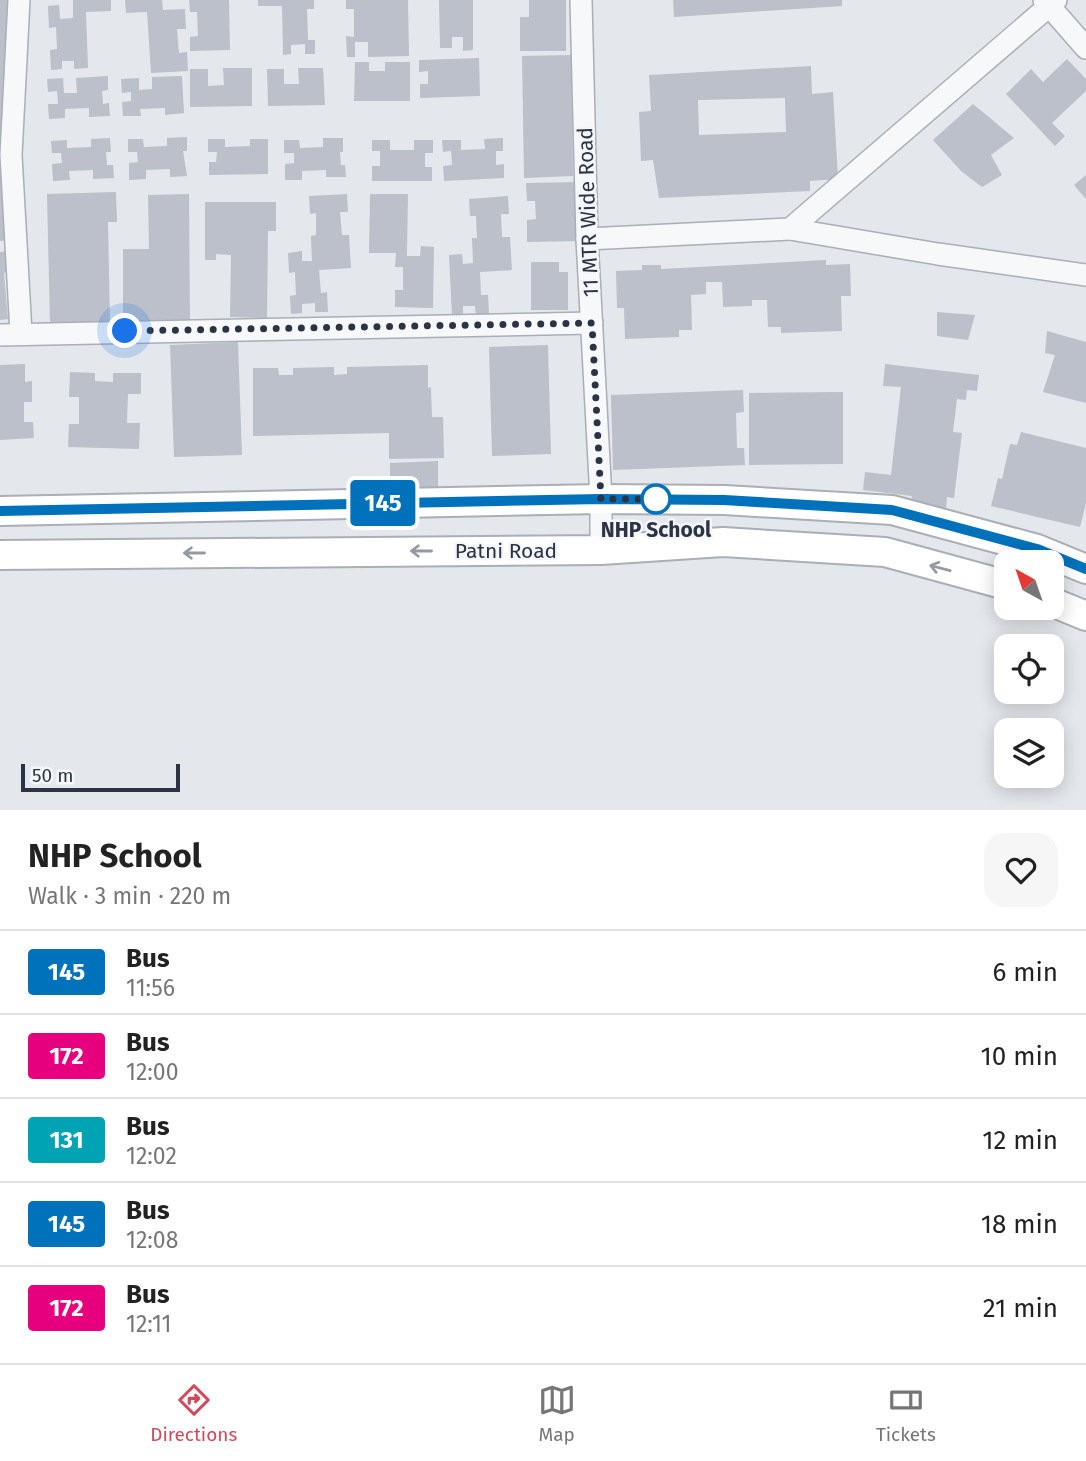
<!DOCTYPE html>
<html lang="en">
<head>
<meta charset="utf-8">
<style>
	body { margin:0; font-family:"Fira Sans",sans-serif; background:#f6f6f6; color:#222; height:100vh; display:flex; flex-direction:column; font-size:26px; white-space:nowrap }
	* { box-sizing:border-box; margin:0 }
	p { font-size:23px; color:#767676 }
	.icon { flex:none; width:38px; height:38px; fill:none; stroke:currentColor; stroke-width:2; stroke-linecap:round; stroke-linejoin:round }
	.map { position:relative; height:810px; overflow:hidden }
	.details { display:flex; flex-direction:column; background:#fff; flex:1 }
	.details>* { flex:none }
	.badge { padding:0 14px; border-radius:5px; font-size:24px; line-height:46px }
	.needle { width:46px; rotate:320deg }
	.controls { position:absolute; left:994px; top:550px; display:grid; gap:14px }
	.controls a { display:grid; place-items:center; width:70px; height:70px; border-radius:14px; background:#fff; box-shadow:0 4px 18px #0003; font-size:35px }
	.scale { position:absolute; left:21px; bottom:18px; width:159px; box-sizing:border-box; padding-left:7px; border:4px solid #2b3445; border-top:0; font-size:19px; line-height:24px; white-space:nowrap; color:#2b3445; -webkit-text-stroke:5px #f4f6f9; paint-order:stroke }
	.you { position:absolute; width:35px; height:35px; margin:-18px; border:5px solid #fff; border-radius:50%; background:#1a73e8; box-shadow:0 0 0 10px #1a73e833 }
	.map>.badge { position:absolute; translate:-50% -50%; box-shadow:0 0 0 4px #fff }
	.round { display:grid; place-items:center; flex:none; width:74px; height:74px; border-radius:21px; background:#f6f6f6 }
	.headline { display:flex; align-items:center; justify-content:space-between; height:119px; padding:0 28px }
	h1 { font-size:33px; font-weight:700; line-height:52px }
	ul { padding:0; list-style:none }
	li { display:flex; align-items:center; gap:21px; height:84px; padding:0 28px; border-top:2px solid #e0e0e0 }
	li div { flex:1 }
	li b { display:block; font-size:26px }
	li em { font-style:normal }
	li .badge { min-width:77px; font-weight:700; text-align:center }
	.tab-bar { display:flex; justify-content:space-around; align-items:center; height:98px; border-top:2px solid #e0e0e0; background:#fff; font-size:19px; color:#767676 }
	.tab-bar a { display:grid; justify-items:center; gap:4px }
	.tab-bar .active { color:#d1495b }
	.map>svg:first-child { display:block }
	.building { fill:#bbc0ca; fill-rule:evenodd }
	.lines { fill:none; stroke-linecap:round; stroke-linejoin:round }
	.minor-casing { stroke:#a9aeb7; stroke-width:24 }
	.secondary-casing { stroke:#a9aeb7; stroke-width:32 }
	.minor { stroke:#f7f8fa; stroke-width:21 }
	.secondary { stroke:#fff; stroke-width:28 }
	.oneway { stroke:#959aa2 }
	.line-casing { stroke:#fff; stroke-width:16 }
	.line { stroke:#0072bc; stroke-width:10 }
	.walk { stroke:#2b3445; stroke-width:7; stroke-dasharray:0 12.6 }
	.stop-dot { fill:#fff; stroke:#0072bc; stroke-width:3.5 }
	.labels { text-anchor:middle; stroke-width:5; stroke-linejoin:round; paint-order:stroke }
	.street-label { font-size:21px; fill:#2b3445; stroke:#f4f6f9 }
	.stop-label { font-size:21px; font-weight:bold; fill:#2b3445; stroke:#f4f6f9 }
</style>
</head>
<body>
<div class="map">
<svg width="1086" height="810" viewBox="0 0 1086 810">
	<rect width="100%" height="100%" fill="#e4e7ec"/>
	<!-- building -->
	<g class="building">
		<path d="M0 0H13L9 152H0Z"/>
		<path d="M73 0H111V11L86 12 88 68 74 69V61H62V69L51 70 50 50 57 49 56 27 49 28 48 6 59 5 60 19 73 18Z"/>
		<path d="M125 0H162L163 10 185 9 186 29H177L179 53 187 52 188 71 151 73 147 12 126 13Z"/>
		<path d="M189 0H229L230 50 190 51V37L198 36 197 12H190Z"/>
		<path d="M258 0H314V9H307L308 40H315V54H305V44L291 45V54L283 55 282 6H258Z"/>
		<path d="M346 0H408L409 56 368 57V42H355V57H347L346 36 354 37V9H346Z"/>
		<path d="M439 0H473V50L463 51V37H452V48H440Z"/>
		<path d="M529 0H566V51H520V17H529Z"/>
		<path d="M673 0H842V6L674 17Z"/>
		<path d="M571 55 573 176 524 178 522 56Z"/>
		<path d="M479 58 480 96 420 98V84H428V71L419 72V60Z"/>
		<path d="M1067 59 1086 79V91L1052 123 1065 136 1055 146 1006 94 1031 69 1043 82Z"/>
		<path d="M355 62H369V71H385V62H410V101H354Z"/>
		<path d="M811 66 812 94 833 92 838 179 810 181V191L659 198 653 160 641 161 639 112 651 111 649 75ZM785 98 786 132 699 135 698 100Z"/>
		<path d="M223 68H252V106L190 107V69H208V86L224 85Z"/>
		<path d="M298 68H323L325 105 268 106 267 69H284V84H299Z"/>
		<path d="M108 76V90L102 91 103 104 109 103 110 116 89 117V108L65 109V118L49 119 48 104H58L57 91 48 92 47 79 63 78 64 93H77L76 78Z"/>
		<path d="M182 76 184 113 165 115V108L140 109 141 116H123L122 102 131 101V92L122 93 121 79 139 78V90L152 89V77Z"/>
		<path d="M973 104 1014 138 991 155 1002 175 982 187 961 171 933 140Z"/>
		<path d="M187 137V151H183L187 176 170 177V169L146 170V179L129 180V163L138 162 137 152H128V139H143L144 147 167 146V138Z"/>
		<path d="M110 138 111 152H106L107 165H113L114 178 93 179V170L69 171 70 180 53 181 52 164 62 163 61 153H52L51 141 67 140V148L91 147V139Z"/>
		<path d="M323 138H343V152H340L341 165H345L346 177H326V170L302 171V180H285V164L294 163V153H284V140H299L300 148 323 147Z"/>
		<path d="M503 138V151H496V165L504 164V178L444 181 443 166 452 165 451 151 443 152 442 140H461V150L485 149 484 139Z"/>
		<path d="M208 139H225V147L250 146V139H268V174L209 175V162H216L217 152H208Z"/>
		<path d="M372 140H390V150H414V140H433V153H425V167H432V181H372V166H380V151H372Z"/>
		<path d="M0 175H4L7 240 0 241Z"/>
		<path d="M1086 175V199L1074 185Z"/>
		<path d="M579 182 580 241 527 242V220L536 219 535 201H527L526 183Z"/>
		<path d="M116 192 117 222H108L110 323 50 325 47 194Z"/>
		<path d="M189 194 190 321 123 322V249H149L148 195Z"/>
		<path d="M347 194 348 212H340L342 235H349L351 268 319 270 321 293 327 292 328 312H315V303L302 304V313L291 314 290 296 296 295 295 272 289 273 288 253 302 251V261H312L311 236 316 235V213L310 214 309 196Z"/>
		<path d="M370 194H408L407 256H420L421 246 434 247 433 308 395 307V290H403V267H395L396 253H369Z"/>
		<path d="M508 196 509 214H501L502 237H510L512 270 480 272 481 295H488L489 314 476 315 475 306H463V315L452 316 449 255 462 254 463 264 473 263 472 238H477L476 216H470L469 199Z"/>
		<path d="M205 202H276V231H268L267 318 230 317 231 255 216 254V260H205Z"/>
		<path d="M7 251 8 272 4 273 8 319 0 320V252Z"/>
		<path d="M826 260V265L850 264 851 296H841L842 331 781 333V327H768L767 300H752V306L723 307 722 282H706V294L691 295 692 330H679V337L625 339 624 308H617L616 271 642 270V265H661V269Z"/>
		<path d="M531 262H559V272H568V310H531Z"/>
		<path d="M937 312 975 315 968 340 937 336Z"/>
		<path d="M1047 331 1086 342V403L1043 392 1055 355 1045 353Z"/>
		<path d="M238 342 242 455 174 457 170 345Z"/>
		<path d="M548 345 551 454 492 456 489 347Z"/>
		<path d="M25 364V382L32 381V402H24V422H33L34 438 0 440V365Z"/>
		<path d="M885 364 979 375 977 391 967 390 966 400 957 399 953 432 962 433 954 498 947 497 946 509 911 505 912 496 863 490 865 472 891 475 901 387 883 386Z"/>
		<path d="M428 365V388L431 387 432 417H443L444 458 389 459V433L253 436V368H278L279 375H293V368L334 367V375L347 374V367Z"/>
		<path d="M70 372 95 373V381L113 382V373H141V394H128L127 423H140L139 449 68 447 69 424H79V397H69Z"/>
		<path d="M743 390 744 412 736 413 737 448H744L745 465 613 470 611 395Z"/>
		<path d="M843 392V464L749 465V393Z"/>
		<path d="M1021 432 1086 448V503L1080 527 991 506 998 478 1002 479 1010 444 1017 445Z"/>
		<path d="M438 461V487L390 489V463Z"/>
	</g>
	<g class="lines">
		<!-- minor casing -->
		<g class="minor-casing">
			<g id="minor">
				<path d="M19 0 11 155 21 333"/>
				<path d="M581 0 587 239 601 499V550"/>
				<path d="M1044 0 1086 48"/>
				<path d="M790 229 938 254 1086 275"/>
				<path d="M587 239 790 229 1056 0"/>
				<path d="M0 335 592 323"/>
			</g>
		</g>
		<!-- secondary casing -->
		<g class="secondary-casing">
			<g id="secondary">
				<path d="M0 511 601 499 724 500 892 510 1037 549 1086 569"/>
				<path d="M0 555 601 550 723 542 885 552 1006 585"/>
				<path d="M1052 602 1086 616"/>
			</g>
		</g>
		<!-- minor -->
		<use href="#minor" class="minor"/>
		<!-- secondary -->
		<use href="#secondary" class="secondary"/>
	</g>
	<!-- one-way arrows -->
	<defs><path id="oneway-shaft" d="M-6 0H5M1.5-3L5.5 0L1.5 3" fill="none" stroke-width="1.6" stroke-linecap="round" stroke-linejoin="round" transform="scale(1.75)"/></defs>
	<g class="oneway">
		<use href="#oneway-shaft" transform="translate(421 551) rotate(180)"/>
		<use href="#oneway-shaft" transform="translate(194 553) rotate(180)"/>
		<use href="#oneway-shaft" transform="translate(940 568) rotate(-165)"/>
	</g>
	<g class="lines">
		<!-- line casing -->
		<g class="line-casing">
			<path id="line" d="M0 511 601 499 724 500 892 510 1037 549 1086 569"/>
		</g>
		<!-- line -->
		<use href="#line" class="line"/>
		<!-- walk -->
		<path class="walk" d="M125 331 592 323 601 499H656"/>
	</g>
	<!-- markers -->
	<circle class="stop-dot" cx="656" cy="499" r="14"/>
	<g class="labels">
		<!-- street labels -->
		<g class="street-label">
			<text transform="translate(588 212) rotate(-92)" y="7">11 MTR Wide Road</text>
			<text x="506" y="558">Patni Road</text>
		</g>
		<!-- stop labels -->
		<g class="stop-label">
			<text x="656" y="537">NHP School</text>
		</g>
	</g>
</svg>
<div class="controls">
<a><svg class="needle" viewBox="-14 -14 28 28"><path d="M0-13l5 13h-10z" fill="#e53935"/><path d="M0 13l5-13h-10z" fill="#767676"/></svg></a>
<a><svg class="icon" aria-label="locate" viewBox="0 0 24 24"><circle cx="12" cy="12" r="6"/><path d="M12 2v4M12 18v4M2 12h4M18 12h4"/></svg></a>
<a><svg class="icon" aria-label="layers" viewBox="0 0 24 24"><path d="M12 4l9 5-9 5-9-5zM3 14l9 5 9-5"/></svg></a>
</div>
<div class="scale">50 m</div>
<div class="you" style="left:125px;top:331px"></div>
<b class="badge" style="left:383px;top:503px;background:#0072bc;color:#fff">145</b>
</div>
<section class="details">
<div class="headline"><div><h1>NHP School</h1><p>Walk · 3 min · 220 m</p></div><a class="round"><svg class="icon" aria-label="heart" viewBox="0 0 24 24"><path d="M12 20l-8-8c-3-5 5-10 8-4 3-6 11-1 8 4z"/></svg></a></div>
<ul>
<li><span class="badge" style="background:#0072bc;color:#fff">145</span><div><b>Bus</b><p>11:56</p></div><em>6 min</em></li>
<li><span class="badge" style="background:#e6007e;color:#fff">172</span><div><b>Bus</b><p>12:00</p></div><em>10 min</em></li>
<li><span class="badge" style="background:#00a3b4;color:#fff">131</span><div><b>Bus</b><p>12:02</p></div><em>12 min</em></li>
<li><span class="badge" style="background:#0072bc;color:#fff">145</span><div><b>Bus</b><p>12:08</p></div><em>18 min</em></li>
<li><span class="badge" style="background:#e6007e;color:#fff">172</span><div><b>Bus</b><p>12:11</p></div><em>21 min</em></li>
</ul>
</section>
<nav class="tab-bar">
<a class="active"><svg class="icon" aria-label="directions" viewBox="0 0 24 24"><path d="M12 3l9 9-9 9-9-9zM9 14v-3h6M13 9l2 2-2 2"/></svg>Directions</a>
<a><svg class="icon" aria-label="map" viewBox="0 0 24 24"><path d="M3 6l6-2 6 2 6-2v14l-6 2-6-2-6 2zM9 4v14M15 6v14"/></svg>Map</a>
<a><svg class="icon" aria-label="tickets" viewBox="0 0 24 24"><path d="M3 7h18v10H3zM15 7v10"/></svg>Tickets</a>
</nav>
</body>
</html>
